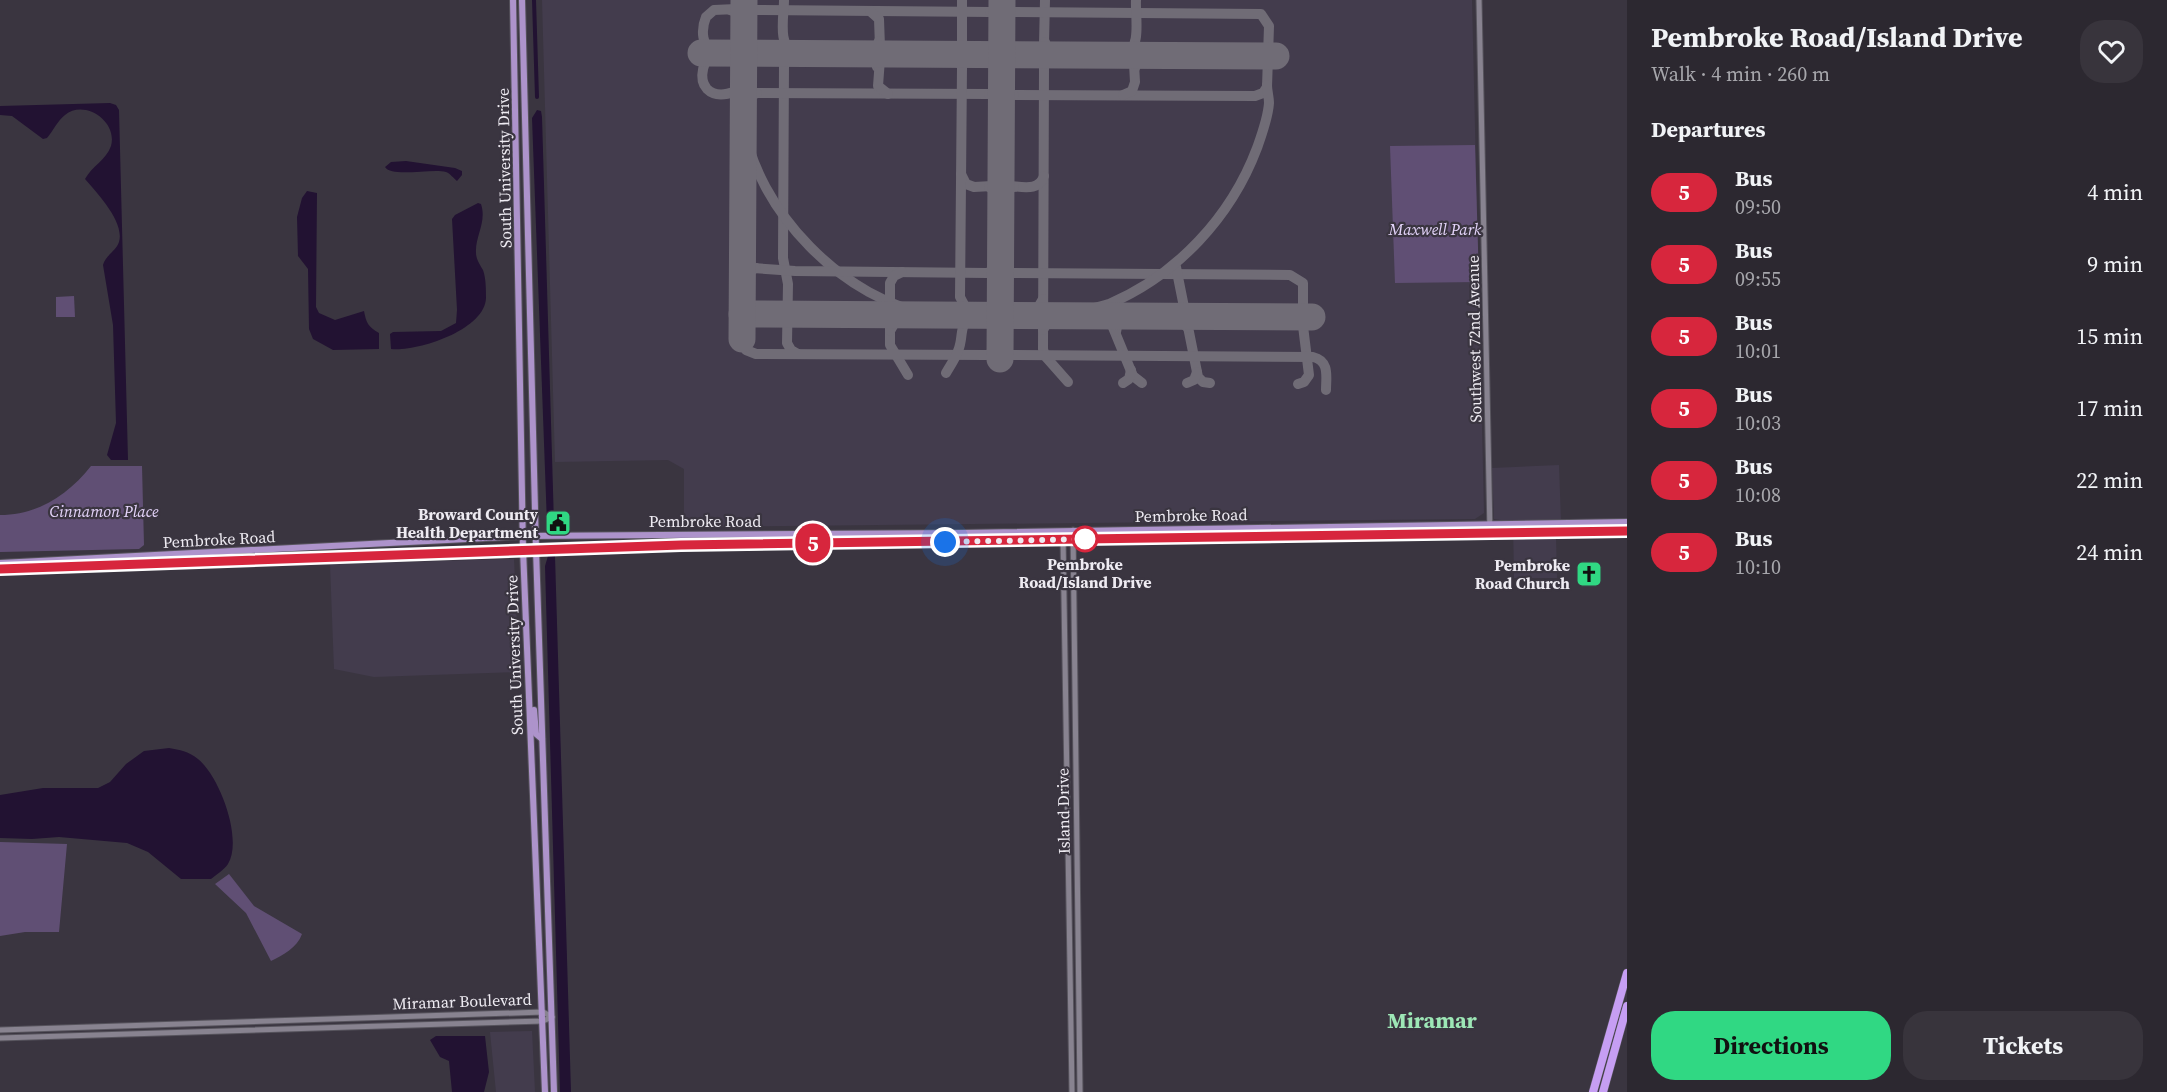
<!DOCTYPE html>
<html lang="en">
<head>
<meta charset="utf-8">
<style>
	body { margin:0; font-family:"Source Serif 4",serif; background:#38343c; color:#f1f3f6; height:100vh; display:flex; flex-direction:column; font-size:22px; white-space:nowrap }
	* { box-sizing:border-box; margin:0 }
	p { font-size:20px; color:#a6a6ab }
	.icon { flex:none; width:33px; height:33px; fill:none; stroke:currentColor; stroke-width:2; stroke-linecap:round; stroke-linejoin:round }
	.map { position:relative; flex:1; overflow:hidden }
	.side { display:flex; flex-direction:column; background:#2c2830; width:540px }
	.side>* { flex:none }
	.badge { padding:0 12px; border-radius:20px; font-size:21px; line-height:39px }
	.you { position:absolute; width:30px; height:30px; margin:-15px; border:4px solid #fff; border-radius:50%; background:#1a73e8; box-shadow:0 0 0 9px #1a73e833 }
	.map>.badge { position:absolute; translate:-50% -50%; box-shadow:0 0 0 3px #fff }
	h2 { padding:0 24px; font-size:22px; line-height:54px }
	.round { display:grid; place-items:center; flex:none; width:63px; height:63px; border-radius:24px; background:#38343c }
	.overview { display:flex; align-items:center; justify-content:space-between; height:102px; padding:0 24px }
	h1 { font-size:28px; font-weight:700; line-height:45px }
	.button { display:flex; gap:12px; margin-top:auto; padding:12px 24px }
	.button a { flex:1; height:69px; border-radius:24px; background:#30d883; color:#111; font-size:24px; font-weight:700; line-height:69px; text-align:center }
	.button a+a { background:#38343c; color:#f1f3f6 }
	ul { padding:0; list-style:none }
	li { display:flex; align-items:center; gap:18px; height:72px; padding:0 24px }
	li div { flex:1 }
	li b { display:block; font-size:22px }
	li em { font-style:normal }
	li .badge { min-width:66px; font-weight:700; text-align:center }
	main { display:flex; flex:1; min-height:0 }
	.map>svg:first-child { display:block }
	.built { fill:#433c4d }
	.green { fill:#604f74 }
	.water { fill:#221232 }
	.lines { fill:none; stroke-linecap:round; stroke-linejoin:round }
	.canal { stroke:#221232; stroke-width:4 }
	.taxiway { stroke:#706c76; stroke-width:10 }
	.runway { stroke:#706c76; stroke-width:27 }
	.minor-casing { stroke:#56535c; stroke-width:7 }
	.major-casing { stroke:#56535c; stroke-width:8 }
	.highway-casing { stroke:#56535c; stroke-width:9 }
	.minor { stroke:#888390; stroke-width:5 }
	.major { stroke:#ad93cb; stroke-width:6 }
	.highway { stroke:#c69ef3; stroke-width:8 }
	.line-casing { stroke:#fff; stroke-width:14 }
	.line { stroke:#d7263d; stroke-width:9 }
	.walk { stroke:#eeebf2; stroke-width:6; stroke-dasharray:0 10.8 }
	.stop-dot { fill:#fff; stroke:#d7263d; stroke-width:3 }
	.labels { text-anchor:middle; stroke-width:4.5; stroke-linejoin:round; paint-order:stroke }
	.street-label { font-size:16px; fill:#eeebf2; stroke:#3a3540 }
	.park-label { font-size:16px; font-style:italic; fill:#e4d4fa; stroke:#3a3540 }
	.poi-label { font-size:16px; font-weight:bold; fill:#eeebf2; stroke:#3a3540; text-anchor:end }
	.stop-label { font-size:16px; font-weight:bold; fill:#eeebf2; stroke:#3a3540 }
	.district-label { font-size:22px; font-weight:bold; fill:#9de7b6; stroke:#3a3540 }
</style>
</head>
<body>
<main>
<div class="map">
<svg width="1627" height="1092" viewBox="0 0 1627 1092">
	<rect width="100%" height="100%" fill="#3a3540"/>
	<!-- built -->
	<g class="built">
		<path d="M542 0H1472L1484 513 1475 519 684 527V469L668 460 555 462Z"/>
		<path d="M1559 465 1561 521 1556 536 1557 578H1514L1513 522 1494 519 1492 468Z"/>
		<path d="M514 559 519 672 374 677 334 669 330 564Z"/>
		<path d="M532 1031 535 1092H496L490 1032Z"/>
	</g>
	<!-- green -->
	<g class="green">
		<path d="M1475 145 1479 282 1395 283 1390 146Z"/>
		<path d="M74 296 75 317H56V297Z"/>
		<path d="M91 466H142L144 545 139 549 0 552V515C38 515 68 495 91 466Z"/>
		<path d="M0 842 67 844 59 932H25L0 936Z"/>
		<path d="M229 874 254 906 302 934C297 948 283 955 271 961L246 913 215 884Z"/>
	</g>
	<!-- water -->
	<g class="water">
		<path d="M110 103 116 105 119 110 128 460H111L107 455 116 423 113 325 103 265C105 256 116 251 119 242 125 222 97 193 85 179 92 166 106 160 111 146 118 121 84 99 65 115 58 120 53 131 47 138L43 139 12 116 0 115V106Z"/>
		<path d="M537 110 541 111 542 117 554 524H547L532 118Z"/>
		<path d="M406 161 455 168 462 171V175L457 181C453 178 451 174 446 172 432 168 392 178 385 167L391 162Z"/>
		<path d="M307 191 317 193 316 307 319 313 335 320 364 311C366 322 368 327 379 333V349L333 350 313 339 309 329 308 269 298 256 297 217 302 198Z"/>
		<path d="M478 203 481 204C487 222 475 236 476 253 476 259 480 265 483 270 486 278 486 290 486 298 485 330 417 352 391 349L390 334 393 332 441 331 456 323 457 310 452 219 455 215Z"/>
		<path d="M548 556H555L571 1092H560L545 566Z"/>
		<path d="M169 748C180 750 188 751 198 759 220 777 243 839 228 864 224 870 216 875 211 879H181L148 852 127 843 59 837 32 839 0 838V795L43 788H98L110 782 126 764 144 751Z"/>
		<path d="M436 1036H485L489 1072 484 1092H452L449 1061 440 1057 430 1040Z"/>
	</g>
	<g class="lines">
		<!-- canal -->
		<path class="canal" d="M534 0 537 97"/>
		<!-- taxiway -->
		<g class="taxiway">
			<path d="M744 0 749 8 757 10 990 12 998 8 1002 0"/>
			<path d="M784 0C784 16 777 47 795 53L788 57 784 65 783 258 788 284 787 343 791 350 798 354"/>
			<path d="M1045 0 1044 44 1034 55 1042 60 1044 67 1043 349 1045 356 1068 382"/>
			<path d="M730 10 739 13 744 21"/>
			<path d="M870 11 879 19 880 47 890 54"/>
			<path d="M990 12 998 15 1002 23"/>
			<path d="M1045 42 1048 51 1056 55"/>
			<path d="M715 53C701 47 701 29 706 17L714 10 736 9 744 0"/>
			<path d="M715 53C703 57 698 79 707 89 717 99 739 94 744 82"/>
			<path d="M877 67 875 59 868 54 876 48 879 41"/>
			<path d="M962 67 964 60 973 54 964 49 962 41"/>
			<path d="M1135 68 1138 60 1146 55 1138 50 1135 42"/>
			<path d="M744 82 748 89 755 93 989 94 997 97 1001 105 1007 97 1014 95 1255 96 1263 93 1267 87 1269 26 1261 14 1014 12 1006 8 1002 0"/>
			<path d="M888 94 878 86 880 59 890 54"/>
			<path d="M989 94 997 91 1002 84 1005 90 1014 95"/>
			<path d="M1123 95 1132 91 1135 82 1134 64 1125 55C1142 47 1135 17 1136 0"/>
			<path d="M743 106 747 97 757 93"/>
			<path d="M743 121C755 209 845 303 935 315"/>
			<path d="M961 174 966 184 974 187 992 186 1001 176 1010 186C1024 187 1039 191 1044 176"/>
			<path d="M989 187 997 190 1001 198 1006 189 1014 187"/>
			<path d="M742 261 753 268 795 271 987 273 995 270 1001 262 1006 270 1013 273 1290 275 1303 283V317"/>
			<path d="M1176 267 1198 377 1203 382 1210 383"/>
			<path d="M902 272 894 276 890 283V345L908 375"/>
			<path d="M743 286 745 273 756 268"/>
			<path d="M1024 316 1036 311 1043 299"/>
			<path d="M1095 316 1112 325 1133 376 1142 383"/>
			<path d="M1167 316 1180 320 1188 328"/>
			<path d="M1289 317 1300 320 1303 326 1309 375 1304 382 1298 384"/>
			<path d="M1043 330C1050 313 1091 311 1109 304 1177 275 1231 217 1257 148 1262 134 1268 118 1269 103 1269 97 1267 91 1267 85"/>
			<path d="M890 331 897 319 911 315"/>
			<path d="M1116 332 1118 322 1128 316"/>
			<path d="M742 339 746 350 756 354 987 355 996 352 1000 344 1003 351 1012 355 1313 357C1330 361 1326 377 1326 390"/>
			<path d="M946 373C950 366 955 359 958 351 965 335 956 321 978 315L967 310 960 297 962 67 958 59 952 54 962 43V0"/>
			<path d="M1123 383 1129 379 1131 370"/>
			<path d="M1187 383 1194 380 1197 372"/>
		</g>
		<!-- runway -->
		<g class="runway">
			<path d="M701 53 1276 56"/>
			<path d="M742 314 1312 317"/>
			<path d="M742 339 744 0"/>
			<path d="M1000 359 1002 0"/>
		</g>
		<!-- minor casing -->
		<g class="minor-casing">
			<g id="minor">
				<path d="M1479 0 1490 533"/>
				<path d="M1073 530 1080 1092"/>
				<path d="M1063 536 1072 1092"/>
				<path d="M0 1030 543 1012 552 1017"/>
				<path d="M0 1038 543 1021 552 1017"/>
			</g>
		</g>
		<!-- major casing -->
		<g class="major-casing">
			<g id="major">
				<path d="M513 0 523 549 545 1092"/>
				<path d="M522 0 536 549 554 1092"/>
				<path d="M0 563 523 536 961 533 1627 522"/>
				<path d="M0 569 681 545 1627 531"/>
				<path d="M534 710 536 734 542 739"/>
			</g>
		</g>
		<!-- highway casing -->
		<g class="highway-casing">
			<g id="highway">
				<path d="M1593 1092 1627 973"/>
				<path d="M1603 1092 1627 1006"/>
			</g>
		</g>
		<!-- minor -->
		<use href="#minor" class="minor"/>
		<!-- major -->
		<use href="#major" class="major"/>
		<!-- highway -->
		<use href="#highway" class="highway"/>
	</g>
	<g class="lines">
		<!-- line casing -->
		<g class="line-casing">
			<path id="line" d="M0 569 681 545 1627 531"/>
		</g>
		<!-- line -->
		<use href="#line" class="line"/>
		<!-- walk -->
		<path class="walk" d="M945 542 1090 539H1085"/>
	</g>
	<!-- icons -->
	<defs>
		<g id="civic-square" transform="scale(1.35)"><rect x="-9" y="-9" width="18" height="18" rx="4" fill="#30d883" stroke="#3a3540"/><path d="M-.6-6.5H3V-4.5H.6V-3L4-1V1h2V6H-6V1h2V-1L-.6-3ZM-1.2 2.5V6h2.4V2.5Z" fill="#111"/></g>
		<g id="church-square" transform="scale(1.35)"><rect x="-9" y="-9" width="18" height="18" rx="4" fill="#30d883" stroke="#3a3540"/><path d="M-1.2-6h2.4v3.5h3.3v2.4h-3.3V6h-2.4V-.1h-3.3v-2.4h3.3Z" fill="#111"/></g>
	</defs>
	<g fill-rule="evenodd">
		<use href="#civic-square" x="558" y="523"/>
		<use href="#church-square" x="1589" y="574"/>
	</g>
	<!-- markers -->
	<circle class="stop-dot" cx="1085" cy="539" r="12"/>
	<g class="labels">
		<!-- street labels -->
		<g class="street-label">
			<text transform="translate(504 168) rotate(-91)" y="6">South University Drive</text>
			<text transform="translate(1474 339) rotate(-91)" y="6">Southwest 72nd Avenue</text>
			<text transform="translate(1191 515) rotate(-1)" y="6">Pembroke Road</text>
			<text x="705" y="527">Pembroke Road</text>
			<text transform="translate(219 539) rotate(-3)" y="6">Pembroke Road</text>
			<text transform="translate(514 655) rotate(-92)" y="6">South University Drive</text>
			<text transform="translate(1063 811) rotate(-91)" y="6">Island Drive</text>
			<text transform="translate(462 1001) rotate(-2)" y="6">Miramar Boulevard</text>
		</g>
		<!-- park labels -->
		<g class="park-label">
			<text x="1435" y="235">Maxwell Park</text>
			<text x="104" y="517">Cinnamon Place</text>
		</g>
		<!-- poi labels -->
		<g class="poi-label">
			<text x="538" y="520">Broward County<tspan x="538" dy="18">Health Department</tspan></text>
			<text x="1570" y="571">Pembroke<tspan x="1570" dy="18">Road Church</tspan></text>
		</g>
		<!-- stop labels -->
		<g class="stop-label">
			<text x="1085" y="570">Pembroke<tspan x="1085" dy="18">Road/Island Drive</tspan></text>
		</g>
		<!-- district labels -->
		<g class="district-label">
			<text x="1432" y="1028">Miramar</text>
		</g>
	</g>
</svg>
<div class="you" style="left:945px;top:542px"></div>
<b class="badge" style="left:813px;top:543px;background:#d7263d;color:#fff">5</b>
</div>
<section class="side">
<div class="overview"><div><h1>Pembroke Road/Island Drive</h1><p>Walk · 4 min · 260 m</p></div><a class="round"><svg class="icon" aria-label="heart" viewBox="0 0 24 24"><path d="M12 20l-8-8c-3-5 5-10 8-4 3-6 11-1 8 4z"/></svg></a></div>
<h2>Departures</h2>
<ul>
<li><span class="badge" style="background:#d7263d;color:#fff">5</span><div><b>Bus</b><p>09:50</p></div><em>4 min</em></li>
<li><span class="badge" style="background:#d7263d;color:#fff">5</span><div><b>Bus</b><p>09:55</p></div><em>9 min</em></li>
<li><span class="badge" style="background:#d7263d;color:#fff">5</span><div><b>Bus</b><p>10:01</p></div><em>15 min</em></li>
<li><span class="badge" style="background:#d7263d;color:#fff">5</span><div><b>Bus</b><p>10:03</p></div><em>17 min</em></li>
<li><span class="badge" style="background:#d7263d;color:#fff">5</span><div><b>Bus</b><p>10:08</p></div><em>22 min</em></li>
<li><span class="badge" style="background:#d7263d;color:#fff">5</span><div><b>Bus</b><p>10:10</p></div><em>24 min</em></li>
</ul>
<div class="button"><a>Directions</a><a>Tickets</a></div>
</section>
</main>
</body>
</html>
